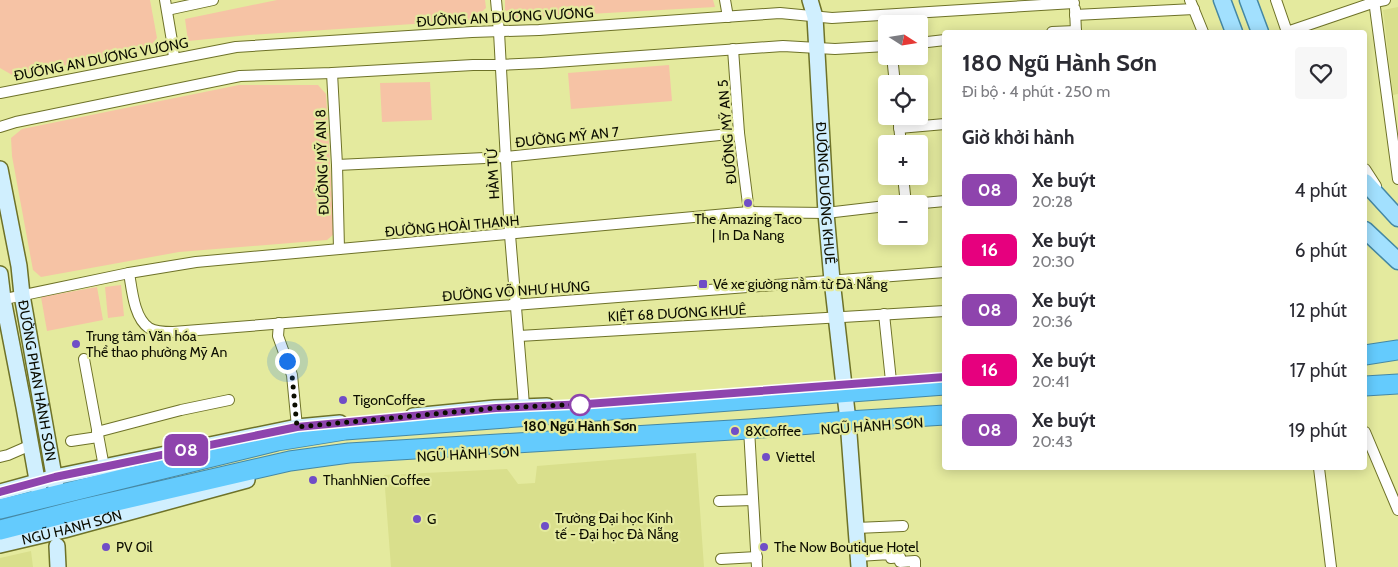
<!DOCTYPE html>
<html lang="vi">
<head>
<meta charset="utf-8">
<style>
	body { margin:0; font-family:Cabin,sans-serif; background:#f7f7f7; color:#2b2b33; height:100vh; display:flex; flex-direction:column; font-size:19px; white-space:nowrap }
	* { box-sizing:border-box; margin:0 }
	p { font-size:16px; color:#7c7c81 }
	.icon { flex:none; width:28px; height:28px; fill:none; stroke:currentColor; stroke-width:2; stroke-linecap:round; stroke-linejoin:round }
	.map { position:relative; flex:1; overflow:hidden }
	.drawer { position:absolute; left:942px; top:30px; width:425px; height:440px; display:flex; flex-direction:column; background:#fff; border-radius:5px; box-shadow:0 2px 12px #0003 }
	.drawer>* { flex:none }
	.badge { padding:0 10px; border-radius:8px; font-size:18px; line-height:32px }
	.needle { width:32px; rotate:102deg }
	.buttons { position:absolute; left:878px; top:15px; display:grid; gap:10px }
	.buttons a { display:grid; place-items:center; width:50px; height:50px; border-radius:5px; background:#fff; box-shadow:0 2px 12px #0003; font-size:25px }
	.you { position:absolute; width:25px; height:25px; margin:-12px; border:4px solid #fff; border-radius:50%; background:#1a73e8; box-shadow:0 0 0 8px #1a73e833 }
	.map>.badge { position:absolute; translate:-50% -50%; box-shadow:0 0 0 2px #fff }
	h2 { padding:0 20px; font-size:19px; line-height:45px }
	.round { display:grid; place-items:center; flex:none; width:52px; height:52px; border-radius:5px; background:#f7f7f7 }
	.headline { display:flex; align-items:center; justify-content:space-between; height:85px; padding:0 20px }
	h1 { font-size:24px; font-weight:800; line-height:38px }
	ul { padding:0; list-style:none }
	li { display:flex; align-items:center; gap:15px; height:60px; padding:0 20px }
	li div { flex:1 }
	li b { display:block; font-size:19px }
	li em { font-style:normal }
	li .badge { min-width:55px; font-weight:700; text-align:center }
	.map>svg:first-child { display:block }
	.built { fill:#d9df8c }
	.green { fill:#f6c3a5 }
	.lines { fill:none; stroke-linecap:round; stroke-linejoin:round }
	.street-casing { stroke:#6e7228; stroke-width:12 }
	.secondary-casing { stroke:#6e7228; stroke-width:18 }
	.primary-casing { stroke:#4588a4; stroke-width:19 }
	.highway-casing { stroke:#4588a4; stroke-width:21 }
	.street { stroke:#fff; stroke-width:10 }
	.secondary { stroke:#d0effe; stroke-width:15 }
	.primary { stroke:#a2e0fe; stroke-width:16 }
	.highway { stroke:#64cbfd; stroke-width:19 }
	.line-casing { stroke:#fff; stroke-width:11 }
	.line { stroke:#8e44ad; stroke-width:8 }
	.walk { stroke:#0c0d00; stroke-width:5; stroke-dasharray:0 9 }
	.poi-dot { fill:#704dc7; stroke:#e4ea9e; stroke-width:2 }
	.stop-dot { fill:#fff; stroke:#8e44ad; stroke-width:2.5 }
	.labels { text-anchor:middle; stroke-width:4.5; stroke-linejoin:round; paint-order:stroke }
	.street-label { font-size:14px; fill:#0c0d00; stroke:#e4ea9e }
	.poi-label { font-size:14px; fill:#0c0d00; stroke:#e4ea9e; text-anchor:start }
	.stop-label { font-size:14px; font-weight:bold; fill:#0c0d00; stroke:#e4ea9e }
</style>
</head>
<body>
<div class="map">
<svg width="1398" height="567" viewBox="0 0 1398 567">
	<rect width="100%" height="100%" fill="#e4ea9e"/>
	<!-- built -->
	<g class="built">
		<path d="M1398 7V94L1393 95 1383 10Z"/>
		<path d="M696 453 704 567H391L384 475 507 469 518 484 535 483 537 466Z"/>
		<path d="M31 551 33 567H0V558Z"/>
	</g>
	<!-- green -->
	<g class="green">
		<path d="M0 0H150L157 38 149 48 14 76 0 68Z"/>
		<path d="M277 0H485L486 8 472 20 249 35 188 41 185 19Z"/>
		<path d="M505 0H713L715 7 517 18 505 10Z"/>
		<path d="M669 65 672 101 571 109 568 73Z"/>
		<path d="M430 82 432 120 382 122 380 83Z"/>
		<path d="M239 85H318L326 94 334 234 327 240 179 252 41 277 33 270 12 156 11 138 22 129Z"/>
		<path d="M121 285 124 316 108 318 105 287Z"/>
		<path d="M97 287 103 320 47 331 41 297Z"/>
	</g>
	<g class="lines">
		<!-- street casing -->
		<g class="street-casing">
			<g id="street">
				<path d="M165 0 172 41 174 58"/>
				<path d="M496 0 499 32 510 235 523 392 524 407"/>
				<path d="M725 0 728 17"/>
				<path d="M1190 0 1203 32"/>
				<path d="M1276 0 1287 32 1375 2 1385 0"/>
				<path d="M1374 0 1398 179"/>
				<path d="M1075 9 1076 32"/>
				<path d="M167 10 213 0"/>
				<path d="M1075 15 1194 9"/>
				<path d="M1052 32 1076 31"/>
				<path d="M919 43 945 40"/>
				<path d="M733 49 739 133 749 212"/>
				<path d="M892 56 895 84"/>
				<path d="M332 73 337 165 339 249"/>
				<path d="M0 93 236 47 472 32 539 30 780 13 832 18 1074 3"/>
				<path d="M898 116 901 144"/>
				<path d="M0 127 16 122 240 76 332 73 473 65H500L541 63 783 46 835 49 886 46"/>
				<path d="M899 128 945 124"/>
				<path d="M337 165 506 157 739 133"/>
				<path d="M1365 169 1376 186"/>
				<path d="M903 176 906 204"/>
				<path d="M912 204 945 201"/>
				<path d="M129 273C132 290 134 318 149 328 156 332 165 332 173 332L500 306 945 272"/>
				<path d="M0 300 129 273 196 262 749 212 826 213 886 206"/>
				<path d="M884 314 891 381"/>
				<path d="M279 323 278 336 292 375 297 427"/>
				<path d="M519 336 945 311"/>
				<path d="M84 359 104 467"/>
				<path d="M749 429 757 567"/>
				<path d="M97 432 181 410 229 400"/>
				<path d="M1365 432 1398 510"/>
				<path d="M71 441 98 437"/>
				<path d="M0 457 8 455 31 445"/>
				<path d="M1319 468 1331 567"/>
				<path d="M719 501 753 500"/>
				<path d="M856 528 903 526"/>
				<path d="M858 556 890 554 891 558 900 557V562L915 561V567"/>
				<path d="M721 559 757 557"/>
			</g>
		</g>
		<!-- secondary casing -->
		<g class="secondary-casing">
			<g id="secondary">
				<path id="s1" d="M810 0 815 17 826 213 832 280 848 421 859 567"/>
				<path id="s2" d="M0 169 19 266 22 295 56 487"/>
				<path d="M0 274 3 299 24 407 39 491"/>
				<path d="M413 416 495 408 547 406"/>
				<path d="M0 492 55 477 297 427 340 423"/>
				<path id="s3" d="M0 545 64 530 247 480"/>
				<path d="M57 546 58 567"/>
			</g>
		</g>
		<!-- primary casing -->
		<g class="primary-casing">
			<g id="primary">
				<path d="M1222 0 1234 32"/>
				<path d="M1248 0 1260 32"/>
				<path d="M1365 182 1398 218"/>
				<path d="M1365 230 1398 261"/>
			</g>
		</g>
		<!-- highway casing -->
		<g class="highway-casing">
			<g id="highway">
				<path d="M1365 355 1398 350"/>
				<path d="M1365 386 1398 384"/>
				<path d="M0 509 277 441 345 430 945 385"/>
				<path d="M0 530 82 509 290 461 349 453 749 429 848 421 945 415"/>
			</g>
		</g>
		<!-- street -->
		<use href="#street" class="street"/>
		<!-- secondary -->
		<use href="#secondary" class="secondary"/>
		<!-- primary -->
		<use href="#primary" class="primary"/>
		<!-- highway -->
		<use href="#highway" class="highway"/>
	</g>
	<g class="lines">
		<!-- line casing -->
		<g class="line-casing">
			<path id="line" d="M0 492 55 477 297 427 496 408 587 404 945 377"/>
		</g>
		<!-- line -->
		<use href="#line" class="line"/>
		<!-- walk -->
		<path class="walk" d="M287 361 292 375 297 427 496 408 587 404 580 405"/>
	</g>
	<!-- markers -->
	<g class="poi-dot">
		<circle cx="748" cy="203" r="5"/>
		<rect x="698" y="279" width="10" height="10" rx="2.5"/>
		<circle cx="76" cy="344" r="5"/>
		<circle cx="343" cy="400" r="5"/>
		<circle cx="735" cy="431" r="5"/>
		<circle cx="766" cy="457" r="5"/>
		<circle cx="313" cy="480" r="5"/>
		<circle cx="417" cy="519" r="5"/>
		<circle cx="545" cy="526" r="5"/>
		<circle cx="106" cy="547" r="5"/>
		<circle cx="764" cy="547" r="5"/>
	</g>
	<circle class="stop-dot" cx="580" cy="405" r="10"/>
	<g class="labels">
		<!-- street labels -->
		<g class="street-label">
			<text transform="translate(505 17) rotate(-3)" y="5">ĐƯỜNG AN DƯƠNG VƯƠNG</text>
			<text transform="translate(101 59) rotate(-11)" y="5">ĐƯỜNG AN DƯƠNG VƯƠNG</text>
			<text transform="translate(727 132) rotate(-95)" y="5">ĐƯỜNG MỸ AN 5</text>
			<text transform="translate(567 137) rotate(-6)" y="5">ĐƯỜNG MỸ AN 7</text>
			<text transform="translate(322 162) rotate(-92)" y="5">ĐƯỜNG MỸ AN 8</text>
			<text transform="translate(493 174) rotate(-93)" y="5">HÀM TỬ</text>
			<text dy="5" stroke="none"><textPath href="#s1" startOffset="194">ĐƯỜNG DƯƠNG KHUÊ</textPath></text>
			<text transform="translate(452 226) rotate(-5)" y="5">ĐƯỜNG HOÀI THANH</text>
			<text transform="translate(516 291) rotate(-4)" y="5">ĐƯỜNG VÕ NHƯ HƯNG</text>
			<text transform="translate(677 313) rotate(-3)" y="5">KIỆT 68 DƯƠNG KHUÊ</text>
			<text dy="5" stroke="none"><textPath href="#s2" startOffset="215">ĐƯỜNG PHAN HÀNH SƠN</textPath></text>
			<text transform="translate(872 426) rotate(-4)" y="5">NGŨ HÀNH SƠN</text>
			<text transform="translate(468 454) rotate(-3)" y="5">NGŨ HÀNH SƠN</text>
			<text dy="5" stroke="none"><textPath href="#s3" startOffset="74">NGŨ HÀNH SƠN</textPath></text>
		</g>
		<!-- poi labels -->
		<g class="poi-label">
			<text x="748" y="224" text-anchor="middle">The Amazing Taco<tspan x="748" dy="16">| In Da Nang</tspan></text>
			<text x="713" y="289">Vé xe giường nằm từ Đà Nẵng</text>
			<text x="86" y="341">Trung tâm Văn hóa<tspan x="86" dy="16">Thể thao phường Mỹ An</tspan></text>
			<text x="353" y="405">TigonCoffee</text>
			<text x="745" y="436">8XCoffee</text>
			<text x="776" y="462">Viettel</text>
			<text x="323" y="485">ThanhNien Coffee</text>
			<text x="555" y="523">Trường Đại học Kinh<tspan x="555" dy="16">tế - Đại học Đà Nẵng</tspan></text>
			<text x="427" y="524">G</text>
			<text x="116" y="552">PV Oil</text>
			<text x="774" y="552">The Now Boutique Hotel</text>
		</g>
		<!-- stop labels -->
		<g class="stop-label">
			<text x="580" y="431">180 Ngũ Hành Sơn</text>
		</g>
	</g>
</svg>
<div class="buttons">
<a><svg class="needle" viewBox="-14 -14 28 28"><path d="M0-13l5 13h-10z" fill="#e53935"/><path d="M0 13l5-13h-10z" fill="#7c7c81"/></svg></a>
<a><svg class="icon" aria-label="locate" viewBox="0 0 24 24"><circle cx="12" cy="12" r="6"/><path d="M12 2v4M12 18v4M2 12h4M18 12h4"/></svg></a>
<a>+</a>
<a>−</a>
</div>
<div class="you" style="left:287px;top:361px"></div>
<b class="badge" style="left:186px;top:450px;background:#8e44ad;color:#fff">08</b>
<section class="drawer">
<div class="headline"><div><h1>180 Ngũ Hành Sơn</h1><p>Đi bộ · 4 phút · 250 m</p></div><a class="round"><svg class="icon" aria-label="heart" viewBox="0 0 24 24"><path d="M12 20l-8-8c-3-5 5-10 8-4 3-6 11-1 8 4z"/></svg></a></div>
<h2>Giờ khởi hành</h2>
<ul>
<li><span class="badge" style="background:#8e44ad;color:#fff">08</span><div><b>Xe buýt</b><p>20:28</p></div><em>4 phút</em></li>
<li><span class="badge" style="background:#e6007e;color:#fff">16</span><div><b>Xe buýt</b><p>20:30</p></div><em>6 phút</em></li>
<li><span class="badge" style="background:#8e44ad;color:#fff">08</span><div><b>Xe buýt</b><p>20:36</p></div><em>12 phút</em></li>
<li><span class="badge" style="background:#e6007e;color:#fff">16</span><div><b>Xe buýt</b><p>20:41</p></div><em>17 phút</em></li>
<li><span class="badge" style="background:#8e44ad;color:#fff">08</span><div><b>Xe buýt</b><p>20:43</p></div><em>19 phút</em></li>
</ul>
</section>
</div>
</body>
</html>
